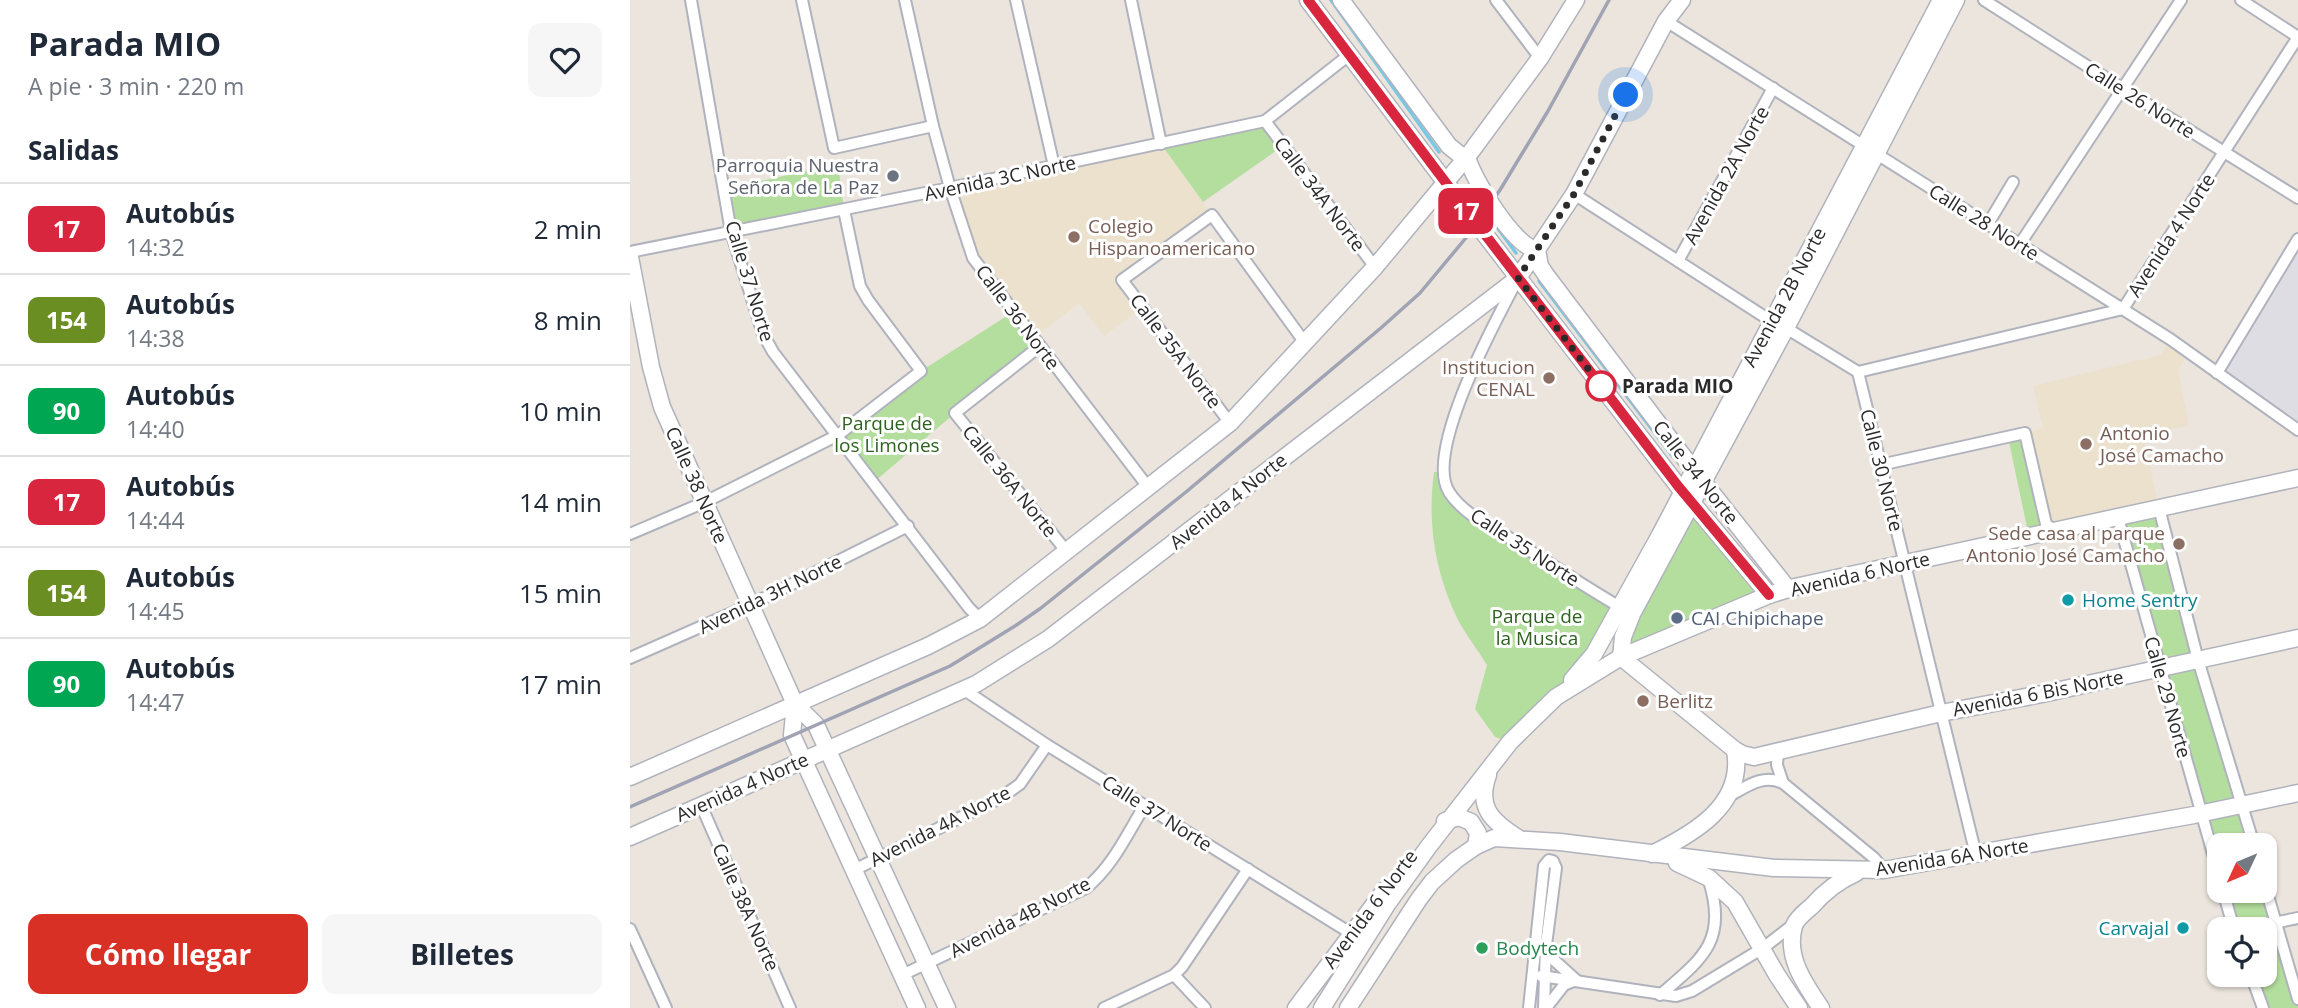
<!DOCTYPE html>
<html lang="es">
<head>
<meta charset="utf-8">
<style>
	body { margin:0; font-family:"Open Sans",sans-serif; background:#f6f6f7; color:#1f2937; height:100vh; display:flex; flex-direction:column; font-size:26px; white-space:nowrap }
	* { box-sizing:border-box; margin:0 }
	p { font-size:23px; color:#747a83 }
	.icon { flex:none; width:38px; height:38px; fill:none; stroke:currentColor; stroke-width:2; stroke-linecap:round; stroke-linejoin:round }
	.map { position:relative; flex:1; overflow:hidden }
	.panel { display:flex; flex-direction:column; background:#fff; width:630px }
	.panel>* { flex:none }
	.badge { padding:0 14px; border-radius:10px; font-size:24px; line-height:46px }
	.needle { width:46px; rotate:226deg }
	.tools { position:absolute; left:1577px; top:833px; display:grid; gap:14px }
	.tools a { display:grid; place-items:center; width:70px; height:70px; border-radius:14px; background:#fff; box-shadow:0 2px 5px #0004; font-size:35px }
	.you { position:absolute; width:35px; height:35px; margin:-18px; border:5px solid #fff; border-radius:50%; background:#1a73e8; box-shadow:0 0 0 10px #1a73e833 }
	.map>.badge { position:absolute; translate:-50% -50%; box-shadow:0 0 0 4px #fff }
	h2 { padding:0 28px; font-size:26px; line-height:63px }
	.round { display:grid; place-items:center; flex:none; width:74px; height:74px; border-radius:14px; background:#f6f6f7 }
	.overview { display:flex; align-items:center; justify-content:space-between; height:119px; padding:0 28px }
	h1 { font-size:33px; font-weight:700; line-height:52px }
	.primary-button { display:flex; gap:14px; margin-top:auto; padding:14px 28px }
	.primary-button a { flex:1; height:80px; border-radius:14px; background:#d93025; color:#fff; font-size:28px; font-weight:700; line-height:80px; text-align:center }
	.primary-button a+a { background:#f6f6f7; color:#1f2937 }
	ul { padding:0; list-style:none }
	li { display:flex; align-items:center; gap:21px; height:91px; padding:0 28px; border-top:2px solid #e0e1e3 }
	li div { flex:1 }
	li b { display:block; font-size:26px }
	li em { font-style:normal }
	li .badge { min-width:77px; font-weight:700; text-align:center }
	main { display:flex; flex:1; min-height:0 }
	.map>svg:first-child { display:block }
	.industrial { fill:#dfdde4 }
	.education { fill:#ebe1cd }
	.green { fill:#b4de9d }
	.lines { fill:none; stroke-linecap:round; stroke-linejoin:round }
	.stream { stroke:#77c9e6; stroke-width:3.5 }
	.street-casing { stroke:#b0b3bd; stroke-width:14 }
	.secondary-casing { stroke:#b0b3bd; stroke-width:19 }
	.street { stroke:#fff; stroke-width:10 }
	.secondary { stroke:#fff; stroke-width:16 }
	.rail { stroke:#a0a3b3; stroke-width:3.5 }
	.line-casing { stroke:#fff; stroke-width:16 }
	.line { stroke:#d7263d; stroke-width:10 }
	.walk { stroke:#2a2a2a; stroke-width:7; stroke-dasharray:0 12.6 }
	.worship-dot { fill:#6b7280; stroke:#fff; stroke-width:2.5 }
	.education-dot { fill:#8d6e63; stroke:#fff; stroke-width:2.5 }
	.stop-dot { fill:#fff; stroke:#d7263d; stroke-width:3.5 }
	.culture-dot { fill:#0f9aa8; stroke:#fff; stroke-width:2.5 }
	.service-dot { fill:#5c6f8a; stroke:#fff; stroke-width:2.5 }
	.leisure-dot { fill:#2e9e5b; stroke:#fff; stroke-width:2.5 }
	.labels { text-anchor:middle; stroke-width:6; stroke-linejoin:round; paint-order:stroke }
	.street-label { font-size:19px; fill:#2a2a2a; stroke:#fff }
	.worship-label { font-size:19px; fill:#5b616d; stroke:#fff; text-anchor:end }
	.education-label { font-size:19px; fill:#785e54; stroke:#fff; text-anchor:start }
	.stop-label { font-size:19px; font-weight:bold; fill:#2a2a2a; stroke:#fff; text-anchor:start }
	.park-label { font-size:19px; fill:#2d621f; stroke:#fff }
	.culture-label { font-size:19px; fill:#0d838f; stroke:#fff; text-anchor:start }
	.service-label { font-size:19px; fill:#4e5e75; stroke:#fff; text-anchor:start }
	.leisure-label { font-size:19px; fill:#27864d; stroke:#fff; text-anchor:start }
</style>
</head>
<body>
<main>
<section class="panel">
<div class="overview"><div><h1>Parada MIO</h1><p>A pie · 3 min · 220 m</p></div><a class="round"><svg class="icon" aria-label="heart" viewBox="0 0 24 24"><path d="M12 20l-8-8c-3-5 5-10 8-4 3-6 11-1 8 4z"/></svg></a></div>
<h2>Salidas</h2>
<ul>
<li><span class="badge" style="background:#d7263d;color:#fff">17</span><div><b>Autobús</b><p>14:32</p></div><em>2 min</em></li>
<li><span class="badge" style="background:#6b8e23;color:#fff">154</span><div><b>Autobús</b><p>14:38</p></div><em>8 min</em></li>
<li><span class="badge" style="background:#00a651;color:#fff">90</span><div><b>Autobús</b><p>14:40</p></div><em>10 min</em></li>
<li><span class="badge" style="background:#d7263d;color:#fff">17</span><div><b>Autobús</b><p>14:44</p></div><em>14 min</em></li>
<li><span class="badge" style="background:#6b8e23;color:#fff">154</span><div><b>Autobús</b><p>14:45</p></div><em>15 min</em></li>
<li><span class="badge" style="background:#00a651;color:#fff">90</span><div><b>Autobús</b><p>14:47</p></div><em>17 min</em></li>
</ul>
<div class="primary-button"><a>Cómo llegar</a><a>Billetes</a></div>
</section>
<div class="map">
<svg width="1668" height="1008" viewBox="0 0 1668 1008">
	<rect width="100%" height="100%" fill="#ebe5dd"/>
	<!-- industrial -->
	<path class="industrial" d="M1668 239V430L1587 373Z"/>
	<!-- education -->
	<g class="education">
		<path d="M531 144 582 215 493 280 513 307 474 336 449 303 404 338 343 258 320 188Z"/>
		<path d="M1540 339 1558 353 1548 370 1559 426 1513 434 1529 508 1409 535 1395 433 1413 428 1403 386 1531 355Z"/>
	</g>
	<!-- green -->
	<g class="green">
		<path d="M635 121 653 146 573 202 531 144Z"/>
		<path d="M208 164 214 210 101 232 95 189Z"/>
		<path d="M383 312 410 346 325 413 244 482 208 435 291 371Z"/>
		<path d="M1395 433 1416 524 1399 537 1378 437Z"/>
		<path d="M804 472H810L829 503 990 607 964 654 880 742 865 737 845 709 857 665C848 650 836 635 828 620 805 573 797 523 804 472Z"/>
		<path d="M1062 503 1135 589 991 657 993 637Z"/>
		<path d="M1529 508 1624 845H1589V875L1488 518Z"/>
		<path d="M1593 891H1634L1668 999V1008H1633L1621 975H1634V929H1604Z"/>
	</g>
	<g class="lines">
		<!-- stream -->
		<g class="stream">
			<path d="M701 0 809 152"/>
			<path d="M867 227 886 253"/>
			<path d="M909 281 1043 457"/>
		</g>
		<!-- street casing -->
		<g class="street-casing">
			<g id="street">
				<path d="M61 0 101 232 133 334 143 352 339 608 350 619"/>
				<path d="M172 0 204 148 303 126"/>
				<path d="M275 0 303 126 320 188 343 258 518 487"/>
				<path d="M386 0 424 166"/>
				<path d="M501 0 531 144"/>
				<path d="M866 0 910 58"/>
				<path d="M1354 0 1493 89 1668 198"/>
				<path d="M1611 0 1668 37"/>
				<path d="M1036 21 1540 339 1668 430"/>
				<path d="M635 121 745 267"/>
				<path d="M944 194 1141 321"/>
				<path d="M1358 224 1383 182"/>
				<path d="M1390 244 1551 0"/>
				<path d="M0 252 320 188 635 121 719 55"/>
				<path d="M1048 261 1143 88"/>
				<path d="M885 284C864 324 794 452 819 492 834 516 868 530 891 545 924 566 957 588 990 607"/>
				<path d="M1156 328 1228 372 1346 855"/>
				<path d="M410 346 325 413 437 552"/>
				<path d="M1228 372 1493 309 1668 37"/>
				<path d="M1587 373 1668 239"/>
				<path d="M600 423 492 280 582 215 675 343"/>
				<path d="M1250 465 1395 433 1416 524 1425 531"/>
				<path d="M1529 508 1568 660 1624 845"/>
				<path d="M1488 518 1589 875"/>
				<path d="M0 534 75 502 208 435 291 371 238 300 230 286 214 210"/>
				<path d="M0 658 120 605 278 526"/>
				<path d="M333 689 417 745 722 934"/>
				<path d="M1148 750 1147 765 1153 783"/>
				<path d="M1097 797C1115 788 1132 773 1153 783L1244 858 1254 870"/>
				<path d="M71 805 160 1008"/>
				<path d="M224 870 372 797 390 784 417 745"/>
				<path d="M1634 882 1668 999"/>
				<path d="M1593 891 1604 929"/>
				<path d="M0 929 36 1008"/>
				<path d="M1614 929 1668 918"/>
				<path d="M916 945 925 961 946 980"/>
				<path d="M272 975 456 888C483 866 497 834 515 805"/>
				<path d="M544 975 575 1008"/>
				<path d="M1621 975 1633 1008"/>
				<path d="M911 976 1046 996 1062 991 1133 948 1164 924"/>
				<path d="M1030 995C1072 959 1098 941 1079 881"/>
				<path d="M474 1008 544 975 552 967 618 869"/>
				<path d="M899 1008 914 866 919 860 923 861 926 868 916 945 914 1008"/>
				<path d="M916 1008 934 985 946 980"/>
			</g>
		</g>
		<!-- secondary casing -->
		<g class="secondary-casing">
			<g id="secondary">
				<path d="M678 0 847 224 1048 486 1139 595"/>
				<path d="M711 0 819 146 829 154 837 157C843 179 884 247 907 250L910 266 916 275 1059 464 1158 589"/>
				<path d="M0 257 21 367 32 407 165 704 186 725 317 1008"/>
				<path d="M991 657 993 637 1002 614 1156 328 1326 0"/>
				<path d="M991 657 1105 750 1112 754 1124 757 1311 713 1412 694 1668 638"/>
				<path d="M942 680 964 654 1030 535 1311 0"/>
				<path d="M165 704 162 735 287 1008"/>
				<path d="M858 775C846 808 863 822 888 838"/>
				<path d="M0 777 298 646 350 619 600 423 745 267 840 153 910 58 946 0"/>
				<path d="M815 821 829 817 841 822 848 833 846 846"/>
				<path d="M0 837 346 684 418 639 888 278 944 194 1036 21 1052 0"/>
				<path d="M1022 854C1063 834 1115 805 1105 750"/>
				<path d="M1047 863 1079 878 1105 902 1147 975 1169 1008"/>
				<path d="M666 1008 755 890"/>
				<path d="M692 1008 758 903 799 846 880 742 926 697 991 657 1139 595 1165 587 1668 478"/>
				<path d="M718 1008 789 899 802 882 826 860 846 846 864 838 930 842 1144 868 1254 870 1564 815 1668 793"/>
				<path d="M1191 1008C1175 984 1155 957 1164 926 1166 919 1176 911 1182 906 1195 891 1208 881 1226 873"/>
			</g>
		</g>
		<!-- street -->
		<use href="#street" class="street"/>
		<!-- secondary -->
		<use href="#secondary" class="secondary"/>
		<!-- rail -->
		<path class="rail" d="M0 807 320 666 385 626 411 608 556 492 752 327 790 293 840 233 870 190 918 111 979 0"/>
	</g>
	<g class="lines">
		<!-- line casing -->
		<g class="line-casing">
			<path id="line" d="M678 0 847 224 1048 486 1139 595"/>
		</g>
		<!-- line -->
		<use href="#line" class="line"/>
		<!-- walk -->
		<path class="walk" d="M971 386 976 392 888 278 944 194 996 95"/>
	</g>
	<!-- markers -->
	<circle class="worship-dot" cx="263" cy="176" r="7"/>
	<g class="education-dot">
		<circle cx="444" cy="237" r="7"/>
		<circle cx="919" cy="378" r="7"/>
		<circle cx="1456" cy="444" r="7"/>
		<circle cx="1549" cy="544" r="7"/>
		<circle cx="1013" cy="701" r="7"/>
	</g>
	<circle class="stop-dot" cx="971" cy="386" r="14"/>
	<g class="culture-dot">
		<circle cx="1438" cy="600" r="7"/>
		<circle cx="1553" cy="928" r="7"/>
	</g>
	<circle class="service-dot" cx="1047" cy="618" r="7"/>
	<circle class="leisure-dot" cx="852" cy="948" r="7"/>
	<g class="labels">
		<!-- street labels -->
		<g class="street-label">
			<text transform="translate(1510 100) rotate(32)" y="7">Calle 26 Norte</text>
			<text transform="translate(1096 175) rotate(-61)" y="7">Avenida 2A Norte</text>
			<text transform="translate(370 178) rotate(-12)" y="7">Avenida 3C Norte</text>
			<text transform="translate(690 194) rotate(53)" y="7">Calle 34A Norte</text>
			<text transform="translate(1354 222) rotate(32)" y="7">Calle 28 Norte</text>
			<text transform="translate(1541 235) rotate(-57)" y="7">Avenida 4 Norte</text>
			<text transform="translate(120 281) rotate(73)" y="7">Calle 37 Norte</text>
			<text transform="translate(1154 297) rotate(-62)" y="7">Avenida 2B Norte</text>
			<text transform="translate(388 317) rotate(53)" y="7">Calle 36 Norte</text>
			<text transform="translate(546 351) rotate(53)" y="7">Calle 35A Norte</text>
			<text transform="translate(1252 470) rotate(76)" y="7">Calle 30 Norte</text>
			<text transform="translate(1066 472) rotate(52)" y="7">Calle 34 Norte</text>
			<text transform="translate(380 481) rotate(51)" y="7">Calle 36A Norte</text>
			<text transform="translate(67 485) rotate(66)" y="7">Calle 38 Norte</text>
			<text transform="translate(598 501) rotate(-38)" y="7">Avenida 4 Norte</text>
			<text transform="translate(895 547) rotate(33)" y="7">Calle 35 Norte</text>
			<text transform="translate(1230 574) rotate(-13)" y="7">Avenida 6 Norte</text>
			<text transform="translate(140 594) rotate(-26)" y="7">Avenida 3H Norte</text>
			<text transform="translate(1408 693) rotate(-11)" y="7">Avenida 6 Bis Norte</text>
			<text transform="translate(1538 697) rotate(74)" y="7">Calle 29 Norte</text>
			<text transform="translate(112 787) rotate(-24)" y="7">Avenida 4 Norte</text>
			<text transform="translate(527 813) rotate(32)" y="7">Calle 37 Norte</text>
			<text transform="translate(310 826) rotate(-27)" y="7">Avenida 4A Norte</text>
			<text transform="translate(1322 857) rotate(-9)" y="7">Avenida 6A Norte</text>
			<text transform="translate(116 907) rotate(66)" y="7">Calle 38A Norte</text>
			<text transform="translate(740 909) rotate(-53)" y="7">Avenida 6 Norte</text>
			<text transform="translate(390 917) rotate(-27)" y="7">Avenida 4B Norte</text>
		</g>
		<!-- worship labels -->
		<g class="worship-label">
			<text x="249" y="172">Parroquia Nuestra<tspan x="249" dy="22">Señora de La Paz</tspan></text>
		</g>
		<!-- education labels -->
		<g class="education-label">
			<text x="458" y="233">Colegio<tspan x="458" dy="22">Hispanoamericano</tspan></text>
			<text x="905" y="374" text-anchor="end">Institucion<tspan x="905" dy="22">CENAL</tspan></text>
			<text x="1470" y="440">Antonio<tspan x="1470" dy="22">José Camacho</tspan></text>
			<text x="1535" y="540" text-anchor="end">Sede casa al parque<tspan x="1535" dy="22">Antonio José Camacho</tspan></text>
			<text x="1027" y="708">Berlitz</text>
		</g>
		<!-- stop labels -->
		<g class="stop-label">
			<text x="992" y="393">Parada MIO</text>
		</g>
		<!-- park labels -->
		<g class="park-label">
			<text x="257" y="430">Parque de<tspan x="257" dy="22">los Limones</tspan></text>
			<text x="907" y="623">Parque de<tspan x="907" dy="22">la Musica</tspan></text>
		</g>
		<!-- culture labels -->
		<g class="culture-label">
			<text x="1452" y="607">Home Sentry</text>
			<text x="1539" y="935" text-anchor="end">Carvajal</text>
		</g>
		<!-- service labels -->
		<g class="service-label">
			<text x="1061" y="625">CAI Chipichape</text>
		</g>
		<!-- leisure labels -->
		<g class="leisure-label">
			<text x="866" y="955">Bodytech</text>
		</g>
	</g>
</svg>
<div class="tools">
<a><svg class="needle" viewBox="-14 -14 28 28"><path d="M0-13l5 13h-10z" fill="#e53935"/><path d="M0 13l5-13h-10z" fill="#747a83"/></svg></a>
<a><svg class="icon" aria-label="locate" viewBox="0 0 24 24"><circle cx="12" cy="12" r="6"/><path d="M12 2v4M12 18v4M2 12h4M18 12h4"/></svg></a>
</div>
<div class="you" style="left:996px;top:95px"></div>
<b class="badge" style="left:836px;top:211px;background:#d7263d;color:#fff">17</b>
</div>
</main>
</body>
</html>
